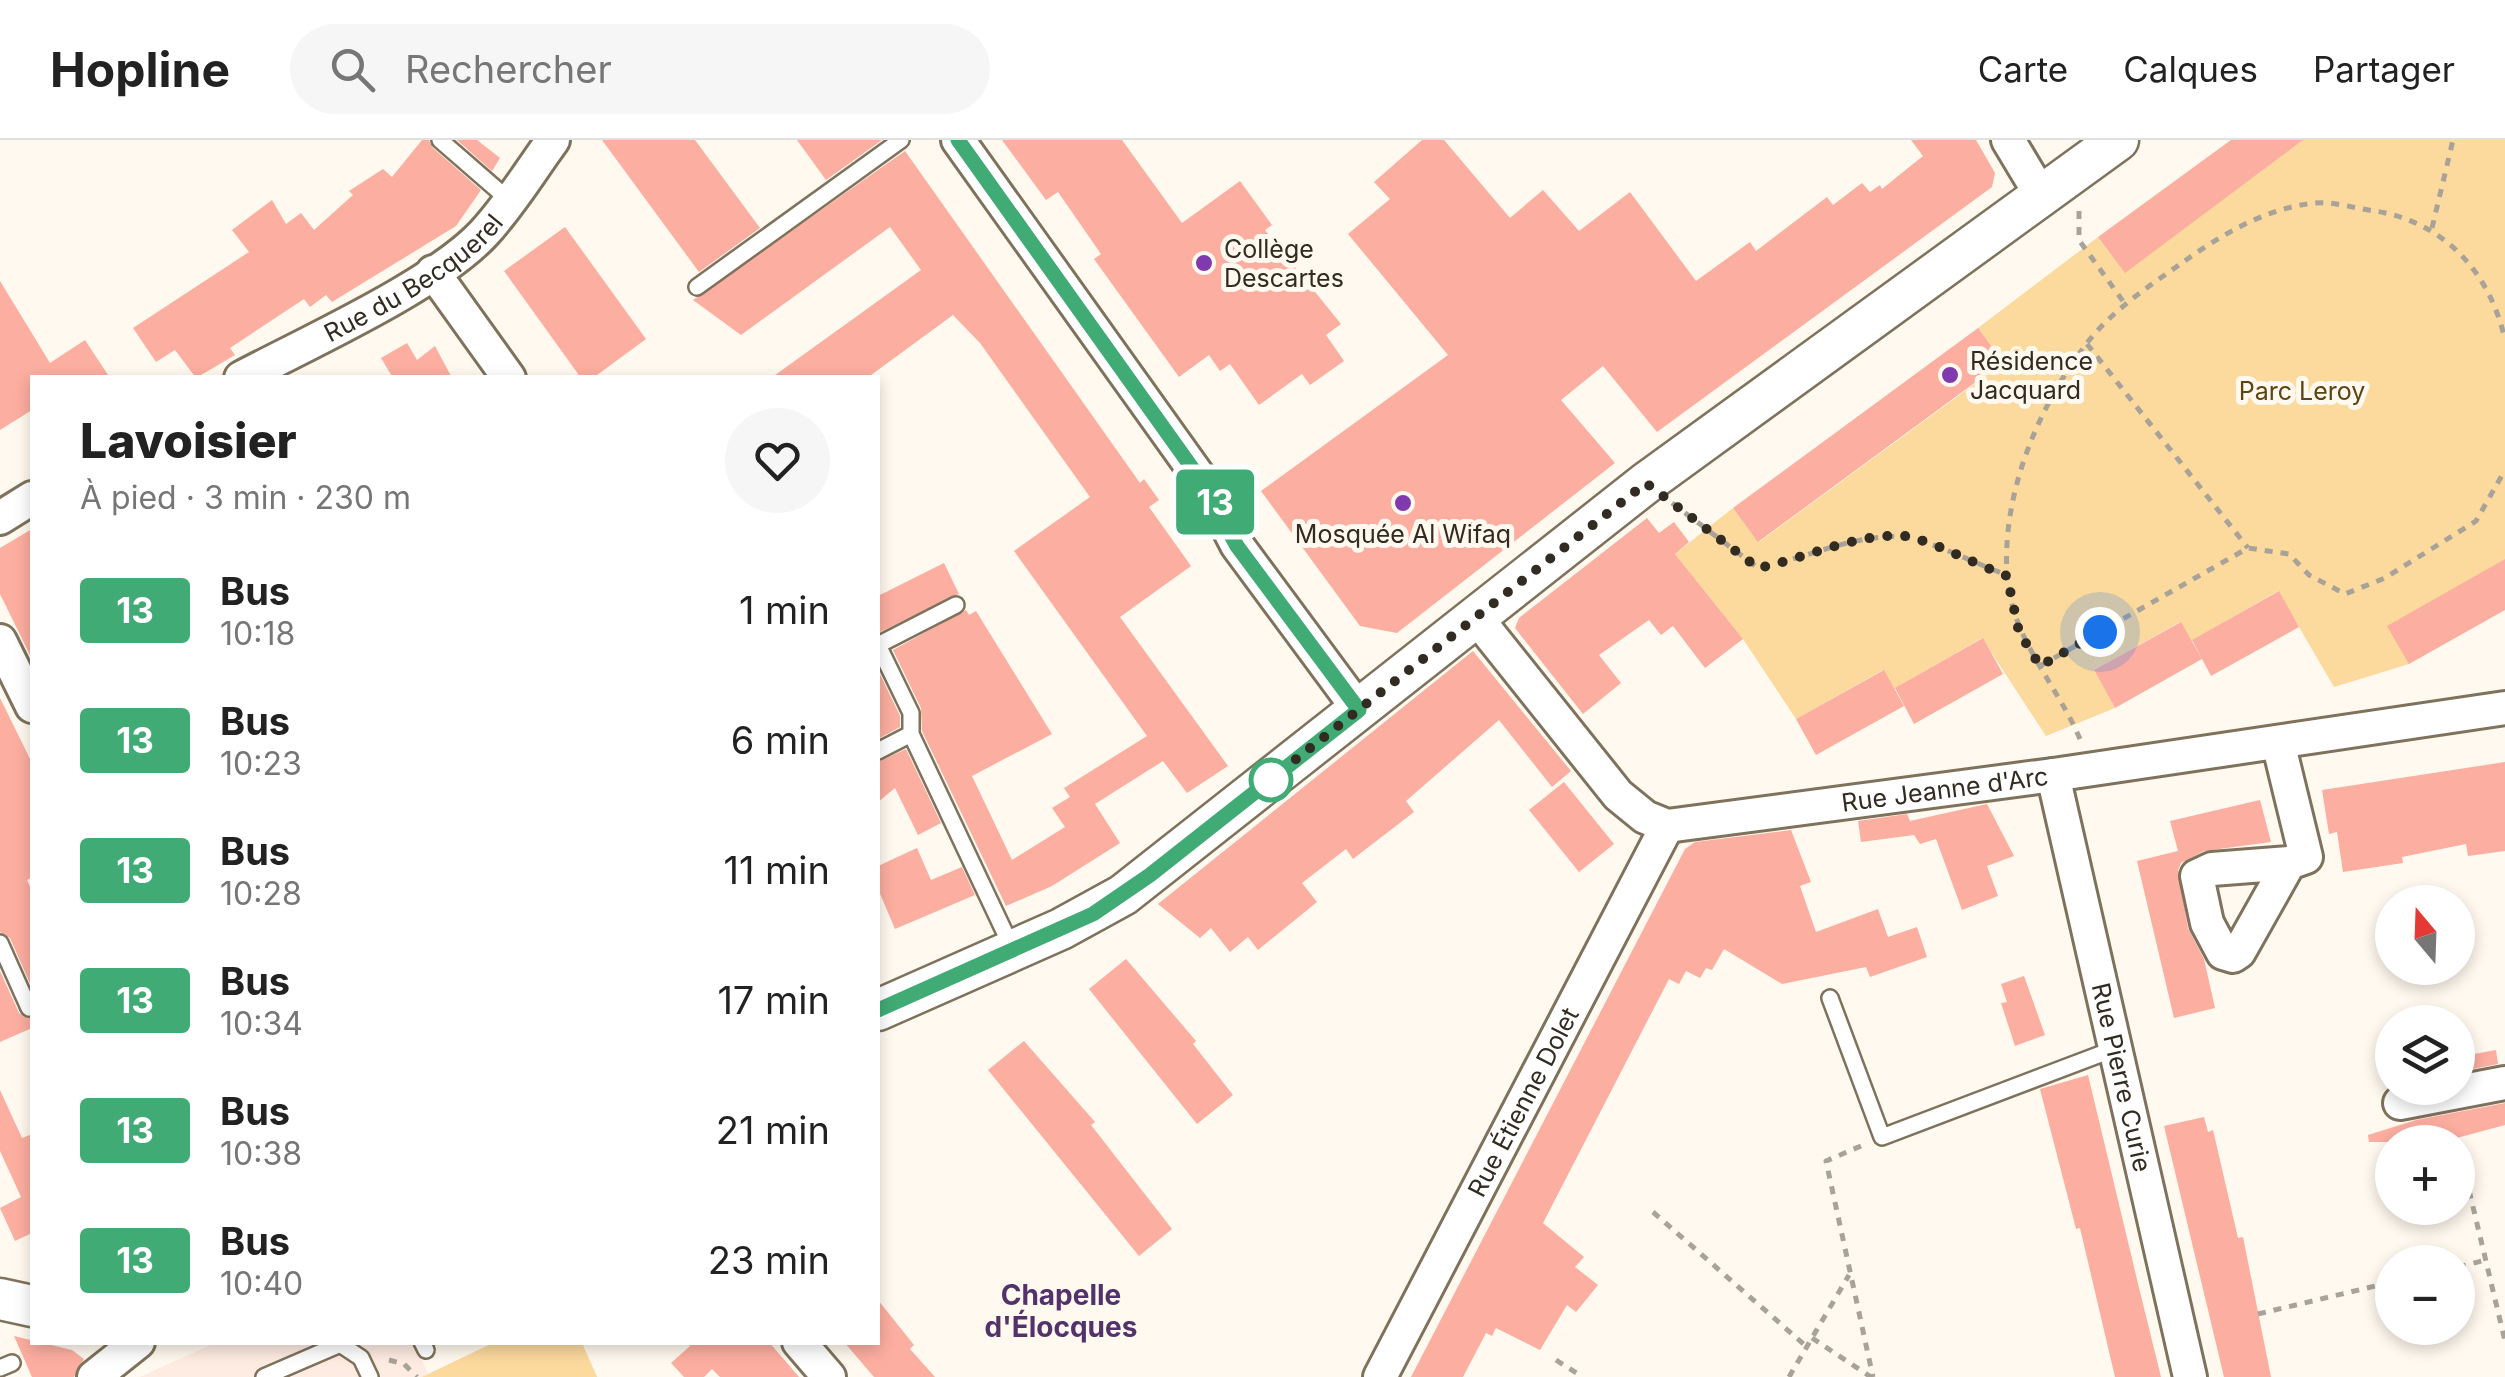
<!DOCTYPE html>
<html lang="fr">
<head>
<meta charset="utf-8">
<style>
	body { margin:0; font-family:Inter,sans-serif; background:#f6f6f6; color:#222; height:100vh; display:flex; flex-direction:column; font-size:38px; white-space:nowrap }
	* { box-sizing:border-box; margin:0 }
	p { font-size:32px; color:#767676 }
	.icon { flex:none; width:55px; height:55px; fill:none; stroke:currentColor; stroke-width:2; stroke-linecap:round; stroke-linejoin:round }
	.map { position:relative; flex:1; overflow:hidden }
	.details { position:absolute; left:30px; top:235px; width:850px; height:970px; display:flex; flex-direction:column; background:#fff; border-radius:0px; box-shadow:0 5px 15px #0003 }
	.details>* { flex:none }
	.badge { padding:0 20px; border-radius:8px; font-size:35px; line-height:65px }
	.needle { width:65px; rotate:341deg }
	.buttons { position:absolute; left:2375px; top:745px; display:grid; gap:20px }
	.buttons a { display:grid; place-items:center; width:100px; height:100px; border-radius:50%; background:#fff; box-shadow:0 5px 15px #0003; font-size:50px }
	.you { position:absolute; width:50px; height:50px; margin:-25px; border:8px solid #fff; border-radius:50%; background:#1a73e8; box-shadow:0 0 0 15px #1a73e833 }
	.map>.badge { position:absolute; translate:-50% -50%; box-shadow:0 0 0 5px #fff }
	.round { display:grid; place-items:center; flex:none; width:105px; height:105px; border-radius:52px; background:#f6f6f6 }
	.summary { display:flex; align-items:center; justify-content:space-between; height:170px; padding:0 50px }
	h1 { font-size:48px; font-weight:800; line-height:75px }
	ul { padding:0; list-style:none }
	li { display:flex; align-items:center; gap:30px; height:130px; padding:0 50px }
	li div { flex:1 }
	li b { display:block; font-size:38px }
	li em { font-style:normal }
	li .badge { min-width:110px; font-weight:700; text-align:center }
	header { display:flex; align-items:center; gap:60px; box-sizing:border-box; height:140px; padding:0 50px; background:#fff; border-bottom:2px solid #e0e0e0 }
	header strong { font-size:48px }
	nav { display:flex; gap:55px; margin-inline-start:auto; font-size:35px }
	.search { width:700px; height:90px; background:#f6f6f6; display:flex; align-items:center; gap:25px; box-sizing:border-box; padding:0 35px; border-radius:55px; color:#767676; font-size:38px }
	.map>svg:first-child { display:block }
	.commercial { fill:#feebe2 }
	.green { fill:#fcd99d }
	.building { fill:#fcaea0 }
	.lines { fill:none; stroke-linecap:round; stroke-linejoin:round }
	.service-casing { stroke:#7f725c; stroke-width:20 }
	.minor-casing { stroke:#7f725c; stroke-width:38 }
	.tertiary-casing { stroke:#7f725c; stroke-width:45 }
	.path { stroke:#a8a298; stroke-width:5; stroke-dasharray:8 8; stroke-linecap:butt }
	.service { stroke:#fff; stroke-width:15 }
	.minor { stroke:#fff; stroke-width:32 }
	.tertiary { stroke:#fff; stroke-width:40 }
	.line-casing { stroke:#fff; stroke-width:22 }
	.line { stroke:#40ab75; stroke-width:15 }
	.walk { stroke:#312b22; stroke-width:10; stroke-dasharray:0 18 }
	.poi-dot { fill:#813aad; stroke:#fff9ef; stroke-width:4 }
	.stop-dot { fill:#fff; stroke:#40ab75; stroke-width:5 }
	.labels { text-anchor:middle; stroke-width:10; stroke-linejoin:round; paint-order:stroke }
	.poi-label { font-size:25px; fill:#312b22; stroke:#fff9ef; text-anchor:start }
	.street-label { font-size:25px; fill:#312b22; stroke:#fff9ef }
	.park-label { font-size:25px; fill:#5d4410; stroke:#fff9ef }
	.neighbourhood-label { font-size:28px; font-weight:bold; fill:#53326b; stroke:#fff9ef }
</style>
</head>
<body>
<header>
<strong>Hopline</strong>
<div class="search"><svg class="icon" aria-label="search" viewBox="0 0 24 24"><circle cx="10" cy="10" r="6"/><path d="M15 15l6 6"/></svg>Rechercher</div>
<nav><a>Carte</a><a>Calques</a><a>Partager</a></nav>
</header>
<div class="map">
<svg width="2505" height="1237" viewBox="0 0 2505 1237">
	<rect width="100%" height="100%" fill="#fff9ef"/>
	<!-- commercial -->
	<path class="commercial" d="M217 1202 414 1203 428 1234 493 1203H582L597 1237H140Z"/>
	<!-- green -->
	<g class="green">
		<path d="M2303 0H2505V419L2457 447 2409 524 2334 547 2278 451 2191 501 2180 482 2094 530 2115 568 2046 596 1982 498 1894 549 1883 530 1796 579 1743 499 1675 414 1733 368 1759 402 2003 223 1978 188 2098 97 2125 132Z"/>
		<path d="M493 1203H582L597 1237H422Z"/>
	</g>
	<!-- building -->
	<g class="building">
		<path d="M422 0H429L433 8 481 50 456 86 332 162 326 155 310 167 304 159 230 208 235 215 196 238 175 210 156 222 133 188 249 112 232 90 272 60 286 84 301 73 314 90 353 55 349 51 383 29 392 37Z"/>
		<path d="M457 0H477L500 18 492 31Z"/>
		<path d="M602 0H695L760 88 699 132Z"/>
		<path d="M797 0H882L826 40Z"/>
		<path d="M1002 0H1122L1182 83 1240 41 1272 85 1265 90 1341 184 1326 195 1344 221 1310 245 1302 234 1259 265 1230 224 1220 231 1209 215 1179 237 1094 119 1101 114 1058 52 1046 60Z"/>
		<path d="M1422 0H1444L1510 78 1543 50 1579 91 1630 52 1696 141 1750 102 1756 111 1827 57 1833 65 1862 43 1870 52 1880 45 1882 49 1923 16 1911 0H1976L1995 33 1992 47 1657 292 1603 226 1561 260 1615 323 1397 493 1360 486 1261 351 1448 215 1348 94 1390 59 1374 42Z"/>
		<path d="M2231 0H2303L2125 133 2098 97Z"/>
		<path d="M905 11 1140 343 1144 339 1159 360 1149 367 1191 426 1120 477 1228 626 1187 653 1163 621 1095 664 1120 703 1052 746 1006 766 922 591 921 568 893 510 966 470 969 475 976 471 1052 594 972 636 1012 720 1065 687 1052 668 1070 657 1064 648 1147 596 1014 411 1090 357 980 203 953 175 867 238H771L921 130 890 87 741 195 693 160Z"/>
		<path d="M565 87 646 199 593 238H581L504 131Z"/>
		<path d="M0 141 50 223 85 200 110 238H32V270L0 290Z"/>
		<path d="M1978 188 2003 222 1758 402 1733 368Z"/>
		<path d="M407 203 417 220 435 206 452 238H393L381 218Z"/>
		<path d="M1647 378 1659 393 1674 382 1689 402 1675 414 1743 499 1705 528 1673 486 1661 495 1649 480 1599 515 1621 543 1583 574 1515 488 1519 478Z"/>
		<path d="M32 389V519L0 454V408Z"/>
		<path d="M2505 419V470L2409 524 2387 486Z"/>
		<path d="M944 423 959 454 878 493V456Z"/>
		<path d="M2279 451 2299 487 2211 536 2192 500Z"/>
		<path d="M2181 482 2202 519 2115 568 2094 530Z"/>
		<path d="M1983 498 2003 534 1914 584 1895 548Z"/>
		<path d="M1473 511 1571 631 1552 647 1499 580 1406 661 1414 672 1353 719 1346 709 1302 743 1317 762 1258 810 1248 797 1230 812 1211 788 1200 798 1158 764Z"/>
		<path d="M878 530 900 576V587L878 599Z"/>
		<path d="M1884 530 1904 566 1816 615 1796 579Z"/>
		<path d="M0 558 32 623V737L27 740 32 751V848L10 798 0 792Z"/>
		<path d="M906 609 941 683 918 695 895 648 878 662V622Z"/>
		<path d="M2505 622V711L2468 716 2466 704 2402 717 2403 723 2343 732 2337 692 2329 694 2322 650Z"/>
		<path d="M1564 642 1614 704 1579 732 1529 670Z"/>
		<path d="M2260 660 2271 702 2204 711 2181 723 2178 730 2188 788 2204 819 2215 868 2174 878 2137 721 2178 711 2170 681Z"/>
		<path d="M1987 664 2014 716 1987 726 1998 756 1962 770 1936 699 1920 704 1914 695 1861 702 1858 681 1907 674 1910 681Z"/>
		<path d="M1791 690 1811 742 1800 746 1816 792 1878 769 1888 797 1917 787 1927 817 1870 837 1866 827 1782 844 1724 809 1712 830 1706 828 1700 838 1686 831 1679 844 1669 839 1543 1083 1584 1117 1575 1127 1598 1145 1576 1172 1567 1165 1540 1210 1496 1188 1492 1196 1486 1193 1463 1237H1411L1685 709 1695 702Z"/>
		<path d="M917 708 931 740 962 727 975 755 895 789 878 749V726Z"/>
		<path d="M1126 819 1196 901 1193 904 1233 955 1197 984 1089 849Z"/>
		<path d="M0 831 19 873 32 879V888L0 902Z"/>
		<path d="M2024 836 2045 895 2015 906 2001 863 2007 862 2001 844Z"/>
		<path d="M1024 901 1095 982 1091 985 1172 1089 1139 1116 988 930Z"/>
		<path d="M2496 910 2498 924 2458 932V917Z"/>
		<path d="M2088 935 2140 1152 2161 1237H2115L2080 1088 2076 1089 2040 949Z"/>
		<path d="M0 950 22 998 32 994V1093L15 1101 0 1068 21 1057 0 1011Z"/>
		<path d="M2505 963V985L2442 1002H2369L2368 995 2416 980Z"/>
		<path d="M2204 977 2208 992 2213 990 2238 1098 2243 1097 2271 1237H2224L2164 986Z"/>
		<path d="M878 1160 914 1205 910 1209 935 1237H874L844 1202H878Z"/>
		<path d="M14 1196 72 1210 84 1219 74 1237H32Z"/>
		<path d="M687 1202H769L799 1237H720L712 1229 704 1237H684L671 1223 690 1206Z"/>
	</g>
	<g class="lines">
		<!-- service casing -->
		<g class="service-casing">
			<g id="service">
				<path d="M440 0 509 60"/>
				<path d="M697 147 901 0"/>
				<path d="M878 505 911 573V594L1013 810"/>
				<path d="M878 505 956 465"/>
				<path d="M878 611 911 594"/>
				<path d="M0 803 29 868"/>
				<path d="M1830 858 1882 997 2114 909"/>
				<path d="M337 1202 361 1218 370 1237"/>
				<path d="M422 1202 426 1210"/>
				<path d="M0 1228 12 1223"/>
				<path d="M264 1237 338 1205"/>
			</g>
		</g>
		<!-- minor casing -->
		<g class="minor-casing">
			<g id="minor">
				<path d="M958 0 1209 351 1237 405 1359 570"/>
				<path d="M2008 0 2041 55"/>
				<path d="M433 132 509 238"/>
				<path id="s1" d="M241 238C307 203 436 145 484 93 510 65 531 30 553 0"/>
				<path d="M0 378 32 358"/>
				<path id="s2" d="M1475 476 1618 655 1645 677 1667 686 2053 635 2505 568"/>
				<path d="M0 501 32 566"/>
				<path d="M2278 602 2306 717 2289 723 2239 812 2233 816 2223 813 2207 783 2197 736 2212 729 2289 723"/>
				<path id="s3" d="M2053 635 2190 1237"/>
				<path d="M2400 963 2505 943"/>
				<path d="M799 1202 829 1237"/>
				<path d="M94 1237 138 1202"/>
				<path id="s4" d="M1380 1237 1667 686"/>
			</g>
		</g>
		<!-- tertiary casing -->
		<g class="tertiary-casing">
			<g id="tertiary">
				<path d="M878 870 1061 789 1123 755 1646 343 2118 0"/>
				<path d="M0 1159 32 1166"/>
			</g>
		</g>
		<!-- path -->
		<g class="path">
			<path d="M2079 71V100L2125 164"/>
			<path d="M2432 88 2453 0"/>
			<path d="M2087 204 2248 408"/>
			<path d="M1672 363 1758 428C1804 419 1856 393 1904 397 1925 398 1983 427 2007 435"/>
			<path d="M2040 526 2248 408 2289 414 2309 435 2345 454 2385 438 2476 381 2505 330"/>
			<path d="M2080 599C2056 543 2011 498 2007 435 2002 353 2038 267 2087 203 2112 171 2146 148 2179 125 2219 96 2265 68 2315 63 2333 61 2357 69 2375 71 2444 82 2490 132 2505 200"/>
			<path d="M2458 1004 2505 1201"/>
			<path d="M1861 1006 1826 1021 1873 1237"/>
			<path d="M1653 1072 1807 1207"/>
			<path d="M2458 1127 2486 1120"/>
			<path d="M2258 1174 2392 1142"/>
			<path d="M1812 1198 1871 1237"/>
			<path d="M389 1220 404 1224 417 1237"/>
			<path d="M1556 1220 1583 1237"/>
			<path d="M1789 1237 1849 1135"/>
		</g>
		<!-- service -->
		<use href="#service" class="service"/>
		<!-- minor -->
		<use href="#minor" class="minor"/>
		<!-- tertiary -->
		<use href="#tertiary" class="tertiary"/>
	</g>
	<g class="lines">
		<!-- line casing -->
		<g class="line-casing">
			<path id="line" d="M878 870 1093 774 1150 735 1359 570 1237 406 1200 339 958 0"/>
		</g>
		<!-- line -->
		<use href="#line" class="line"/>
		<!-- walk -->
		<path class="walk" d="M1271 640 1262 646 1646 343 1758 428C1804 419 1856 393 1904 396 1926 398 1982 427 2007 436L2019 492 2040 526 2100 492"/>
	</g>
	<!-- markers -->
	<g class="poi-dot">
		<circle cx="1204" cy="123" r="10"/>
		<circle cx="1950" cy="235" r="10"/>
		<circle cx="1403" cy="363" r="10"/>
	</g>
	<circle class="stop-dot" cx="1271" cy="640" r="20"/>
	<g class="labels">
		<!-- poi labels -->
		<g class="poi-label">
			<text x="1224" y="118">Collège<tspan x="1224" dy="29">Descartes</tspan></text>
			<text x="1970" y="230">Résidence<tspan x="1970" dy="29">Jacquard</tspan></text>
			<text x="1403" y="403" text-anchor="middle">Mosquée Al Wifaq</text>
		</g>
		<!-- street labels -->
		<g class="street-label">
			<text dy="9" stroke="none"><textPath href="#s1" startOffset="200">Rue du Becquerel</textPath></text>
			<text dy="9" stroke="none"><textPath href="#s2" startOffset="568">Rue Jeanne d'Arc</textPath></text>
			<text dy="9" stroke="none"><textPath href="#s3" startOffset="310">Rue Pierre Curie</textPath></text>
			<text dy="9" stroke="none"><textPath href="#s4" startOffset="310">Rue Étienne Dolet</textPath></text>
		</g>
		<!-- park labels -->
		<g class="park-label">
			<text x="2302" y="260">Parc Leroy</text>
		</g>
		<!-- neighbourhood labels -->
		<g class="neighbourhood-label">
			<text x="1061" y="1165">Chapelle<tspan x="1061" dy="32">d'Élocques</tspan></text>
		</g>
	</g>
</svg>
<div class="buttons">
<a><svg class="needle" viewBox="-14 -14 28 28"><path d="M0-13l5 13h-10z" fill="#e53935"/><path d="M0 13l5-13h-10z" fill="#767676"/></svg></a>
<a><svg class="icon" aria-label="layers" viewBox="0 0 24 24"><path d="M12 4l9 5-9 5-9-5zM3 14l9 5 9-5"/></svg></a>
<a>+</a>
<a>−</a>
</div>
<div class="you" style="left:2100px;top:492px"></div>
<b class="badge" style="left:1215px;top:362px;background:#40ab75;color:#fff">13</b>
<section class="details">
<div class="summary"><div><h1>Lavoisier</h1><p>À pied · 3 min · 230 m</p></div><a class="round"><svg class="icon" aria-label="heart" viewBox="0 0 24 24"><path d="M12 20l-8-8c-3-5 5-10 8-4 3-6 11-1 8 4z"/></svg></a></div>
<ul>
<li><span class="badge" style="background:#40ab75;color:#fff">13</span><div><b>Bus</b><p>10:18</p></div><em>1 min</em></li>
<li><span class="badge" style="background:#40ab75;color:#fff">13</span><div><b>Bus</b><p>10:23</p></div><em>6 min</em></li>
<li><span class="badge" style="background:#40ab75;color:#fff">13</span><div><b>Bus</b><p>10:28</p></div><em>11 min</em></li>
<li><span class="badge" style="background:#40ab75;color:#fff">13</span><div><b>Bus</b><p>10:34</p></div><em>17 min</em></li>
<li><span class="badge" style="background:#40ab75;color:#fff">13</span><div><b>Bus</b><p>10:38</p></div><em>21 min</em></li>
<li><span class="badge" style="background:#40ab75;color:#fff">13</span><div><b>Bus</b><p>10:40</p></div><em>23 min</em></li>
</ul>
</section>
</div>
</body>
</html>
